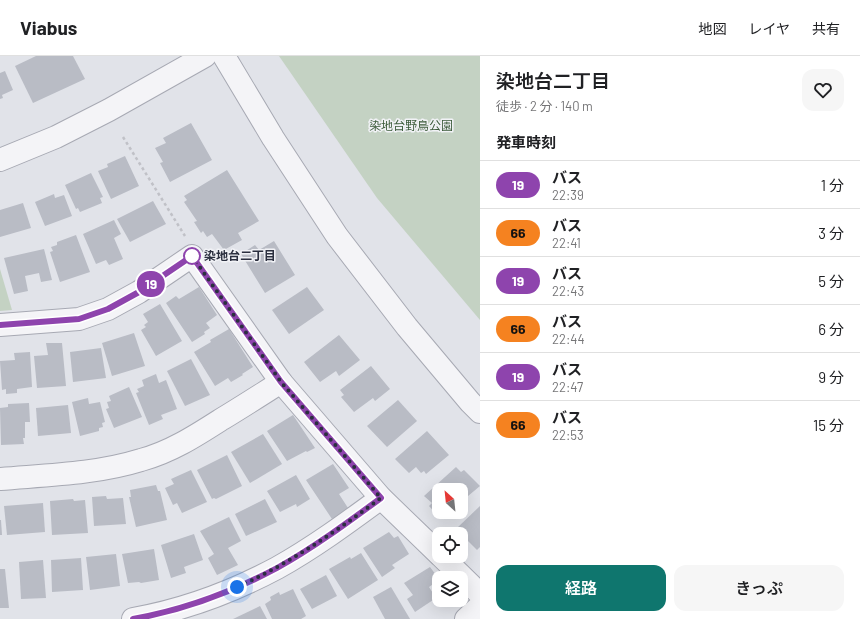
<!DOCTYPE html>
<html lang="ja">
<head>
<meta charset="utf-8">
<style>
	body { margin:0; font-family:Barlow,"Noto Sans JP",sans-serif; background:#f6f6f6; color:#202124; height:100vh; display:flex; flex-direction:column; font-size:15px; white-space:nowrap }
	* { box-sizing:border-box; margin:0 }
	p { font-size:13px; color:#757577 }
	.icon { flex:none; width:22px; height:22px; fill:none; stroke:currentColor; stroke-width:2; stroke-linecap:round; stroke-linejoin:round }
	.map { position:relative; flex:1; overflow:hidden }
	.details { display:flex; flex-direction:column; background:#fff; width:380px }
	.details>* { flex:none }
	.badge { padding:0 8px; border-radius:13px; font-size:14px; line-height:26px }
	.needle { width:26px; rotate:333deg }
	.controls { position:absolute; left:432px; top:427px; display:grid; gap:8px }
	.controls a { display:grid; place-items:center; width:36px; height:36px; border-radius:8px; background:#fff; box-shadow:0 4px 16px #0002; font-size:20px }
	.you { position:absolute; width:20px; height:20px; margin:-10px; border:3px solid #fff; border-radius:50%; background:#1a73e8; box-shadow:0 0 0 6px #1a73e833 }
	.map>.badge { position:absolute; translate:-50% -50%; box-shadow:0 0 0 2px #fff }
	h2 { padding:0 16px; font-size:15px; line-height:36px }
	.round { display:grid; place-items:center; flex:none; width:42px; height:42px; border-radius:12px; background:#f6f6f6 }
	.head { display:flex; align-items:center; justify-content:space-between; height:68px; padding:0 16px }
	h1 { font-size:19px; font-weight:600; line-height:30px }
	.cta { display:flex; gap:8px; margin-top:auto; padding:8px 16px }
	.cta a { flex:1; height:46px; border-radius:12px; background:#0f766e; color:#fff; font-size:16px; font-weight:600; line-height:46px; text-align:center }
	.cta a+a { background:#f6f6f6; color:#202124 }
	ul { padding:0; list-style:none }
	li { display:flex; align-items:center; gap:12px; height:48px; padding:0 16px; border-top:1px solid #e0e0e0 }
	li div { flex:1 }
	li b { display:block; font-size:15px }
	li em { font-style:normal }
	li .badge { min-width:44px; font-weight:700; text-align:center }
	header { display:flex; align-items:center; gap:24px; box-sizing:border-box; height:56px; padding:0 20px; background:#fff; border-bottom:1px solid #e0e0e0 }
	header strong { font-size:19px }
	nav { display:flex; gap:22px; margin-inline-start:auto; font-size:14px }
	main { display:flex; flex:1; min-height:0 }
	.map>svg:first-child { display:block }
	.green { fill:#c4d2c3 }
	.building { fill:#b9bcc5 }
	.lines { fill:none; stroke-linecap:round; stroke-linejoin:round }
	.minor-casing { stroke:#a7a9b3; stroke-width:24 }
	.tertiary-casing { stroke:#a7a9b3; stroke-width:24 }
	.path { stroke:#c0c1c7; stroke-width:2.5; stroke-dasharray:3 3; stroke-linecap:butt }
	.minor { stroke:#f4f4f7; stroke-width:22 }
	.tertiary { stroke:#f4f4f7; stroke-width:22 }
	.line-casing { stroke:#fff; stroke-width:9 }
	.line { stroke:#8e44ad; stroke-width:6 }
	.walk { stroke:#2b2f3f; stroke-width:4; stroke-dasharray:0 7.2 }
	.stop-dot { fill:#fff; stroke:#8e44ad; stroke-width:2 }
	.labels { text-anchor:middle; stroke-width:3; stroke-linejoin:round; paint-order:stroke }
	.park-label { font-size:12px; fill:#3a5a39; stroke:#f1f2f6 }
	.stop-label { font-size:12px; font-weight:bold; fill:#2b2f3f; stroke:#f1f2f6; text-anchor:start }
</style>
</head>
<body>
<header>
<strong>Viabus</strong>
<nav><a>地図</a><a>レイヤ</a><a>共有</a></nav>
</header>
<main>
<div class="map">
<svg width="480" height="563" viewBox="0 0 480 563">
	<rect width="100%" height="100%" fill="#e1e3e9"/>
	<!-- green -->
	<g class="green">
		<path d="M279 0H480V264L377 142Z"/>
		<path d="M0 213 12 254 0 255Z"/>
	</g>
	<!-- building -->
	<g class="building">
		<path d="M36 0H73L85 23 33 47 15 10Z"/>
		<path d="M5 15 13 34 2 39 3 42 0 43V17Z"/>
		<path d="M191 67 212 104 170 126 160 107 163 106 155 92 166 87 163 82Z"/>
		<path d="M125 100 139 130 111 143 98 115 108 111 107 108Z"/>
		<path d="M227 114 259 165 238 177 242 184 224 194 212 178 207 181 203 175 201 177 194 166 197 165 184 146 187 144 184 140Z"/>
		<path d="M91 117 103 141 100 142 102 147 80 156 78 152 76 153 65 129Z"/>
		<path d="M54 138 55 142 64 139 72 160 45 170 35 146Z"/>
		<path d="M153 145 166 168 130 186 117 163Z"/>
		<path d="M23 147 31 172 0 181V154Z"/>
		<path d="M114 164 121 178 114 182 123 203 109 209 106 204 96 208 83 178Z"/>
		<path d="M76 179 90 216 60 226 50 196 53 195 51 191 57 189V186Z"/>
		<path d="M274 185 295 219 265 237 241 198 255 189 259 194Z"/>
		<path d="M44 193 52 224 41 226 39 217 25 220 28 235 14 238 4 202Z"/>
		<path d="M199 231 217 259 206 267 210 272 204 276 205 278 192 286 166 247 176 240 179 243Z"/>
		<path d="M307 231 324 254 289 278 272 254Z"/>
		<path d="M160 248 182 285 156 300 141 274 146 271 144 269 148 266 143 258Z"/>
		<path d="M229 273 253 311 242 318 243 319 231 326 228 322 215 330 194 296 211 286 210 284Z"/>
		<path d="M134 277 145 310 112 320 102 287Z"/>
		<path d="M339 279 360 304 339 320 336 315 320 326 304 306Z"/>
		<path d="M46 287H62L66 330 37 332 34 300 48 299Z"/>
		<path d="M101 292 106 322 73 326 70 296Z"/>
		<path d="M30 296 32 331 17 333V337L6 338V333L2 334 0 305 15 304 14 297Z"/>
		<path d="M191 303 210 339 185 350 167 315Z"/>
		<path d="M371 310 390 333 375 345 373 342 354 356 341 341 344 339 340 334Z"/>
		<path d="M156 318 159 327 166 324 177 353 161 359 163 363 149 369 136 337 139 336 137 333 144 330 142 324Z"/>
		<path d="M129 331 142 361 114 372 106 353 109 352 107 346 111 345 109 340Z"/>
		<path d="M88 342 89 348 100 346 105 366 102 367 103 371 99 372V375L80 380 72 346Z"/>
		<path d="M398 344 417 365 387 391 367 370Z"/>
		<path d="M29 347 30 366H25V382H23L24 388 1 389 0 352 8 351V348Z"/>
		<path d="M68 349 71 377 38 380 36 352Z"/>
		<path d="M293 359 315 392 307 396 306 395 287 405 267 375Z"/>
		<path d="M427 375 449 399 426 418 424 415 421 417 416 411 409 417 395 403Z"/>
		<path d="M263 378 282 408 250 427 231 396Z"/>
		<path d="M227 399 242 430 216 443 214 442 212 443 197 414Z"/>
		<path d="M333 408 349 432 339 438 348 452 332 463 306 424Z"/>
		<path d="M456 411 461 416 464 414 480 430 462 445 465 448 461 452V434H439V456H456L447 463 444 461 441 463 429 450 432 447 424 440Z"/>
		<path d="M191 414 207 446 182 457 177 447 173 449 165 432 174 428 171 423Z"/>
		<path d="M296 419 310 443 297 451 296 448 280 456 267 435Z"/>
		<path d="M156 429 158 435H160L167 464 136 471 129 441H131L130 434Z"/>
		<path d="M106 440 107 443 123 442 126 468 94 470 92 441Z"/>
		<path d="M73 443 74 445 85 444 88 477 52 479 50 445Z"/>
		<path d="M265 443 277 466 246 480 235 458Z"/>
		<path d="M43 447 45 476 7 479 4 450Z"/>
		<path d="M480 450V491L477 494 456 473Z"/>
		<path d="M229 461 241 485 228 492 238 509 217 519 208 502 214 498 200 475Z"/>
		<path d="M0 464H1L2 479H0Z"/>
		<path d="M389 476 394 482 398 480 409 498 392 509 395 512 382 521 363 492Z"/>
		<path d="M194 478 203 504 184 511 186 517 171 522 161 489Z"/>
		<path d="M154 493 159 524 141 527 139 526 128 527 122 498Z"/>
		<path d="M361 497 378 524 348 543 329 513 350 501 351 503Z"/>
		<path d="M116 498 120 530 90 534 86 501Z"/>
		<path d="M81 502 83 534 52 536 51 504Z"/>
		<path d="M43 504 46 542 21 543 19 506Z"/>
		<path d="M430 511 439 523V524L429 531 436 542 415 556 407 543 413 539 404 527Z"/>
		<path d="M0 513H5L9 552H0Z"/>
		<path d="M326 519 337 540 312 553 300 533Z"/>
		<path d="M391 531 410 563H385L373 541Z"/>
		<path d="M293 533 306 560 301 563H272L265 548 271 544 270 541 279 536 280 539Z"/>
		<path d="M260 550 267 563H233Z"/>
	</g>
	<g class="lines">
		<!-- minor casing -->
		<g class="minor-casing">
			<g id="minor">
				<path d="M0 269 79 263 108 253 139 236 192 200 281 326 381 442 439 498"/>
				<path d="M0 423C47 419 96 418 141 404 171 396 197 379 222 363 242 351 262 338 281 326"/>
				<path d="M441 500 480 538"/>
				<path d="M133 563C184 554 232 536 277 512 313 492 347 467 381 442"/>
			</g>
		</g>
		<!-- tertiary casing -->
		<g class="tertiary-casing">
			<g id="tertiary">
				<path d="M224 0 273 82 337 180 407 271 470 346 480 356"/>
				<path d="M0 104 56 81 109 54 205 0"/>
				<path d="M466 563 480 550"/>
			</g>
		</g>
		<!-- path -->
		<path class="path" d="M123 81 185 180"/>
		<!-- minor -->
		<use href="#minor" class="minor"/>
		<!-- tertiary -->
		<use href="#tertiary" class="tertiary"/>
	</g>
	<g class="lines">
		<!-- line casing -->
		<g class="line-casing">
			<path id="line" d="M0 269 79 263 108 253 139 236 192 200 281 326 381 442C347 467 313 492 277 512 232 536 184 554 133 563"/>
		</g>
		<!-- line -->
		<use href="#line" class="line"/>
		<!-- walk -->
		<path class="walk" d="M192 200 281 326 381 442C335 476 289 508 237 531"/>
	</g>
	<!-- markers -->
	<circle class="stop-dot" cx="192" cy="200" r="8"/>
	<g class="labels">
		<!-- park labels -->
		<g class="park-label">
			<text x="411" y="74">染地台野鳥公園</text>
		</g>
		<!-- stop labels -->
		<g class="stop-label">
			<text x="204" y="204">染地台二丁目</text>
		</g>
	</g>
</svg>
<div class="controls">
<a><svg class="needle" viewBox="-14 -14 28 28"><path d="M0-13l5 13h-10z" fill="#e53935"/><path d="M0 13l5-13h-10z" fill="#757577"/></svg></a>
<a><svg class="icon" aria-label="locate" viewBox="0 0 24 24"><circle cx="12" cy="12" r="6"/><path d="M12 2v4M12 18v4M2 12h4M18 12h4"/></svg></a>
<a><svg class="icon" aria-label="layers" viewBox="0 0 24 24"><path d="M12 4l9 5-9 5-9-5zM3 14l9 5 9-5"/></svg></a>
</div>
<div class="you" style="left:237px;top:531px"></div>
<b class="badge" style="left:151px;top:228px;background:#8e44ad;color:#fff">19</b>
</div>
<section class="details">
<div class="head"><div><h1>染地台二丁目</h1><p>徒歩 · 2 分 · 140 m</p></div><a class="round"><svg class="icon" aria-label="heart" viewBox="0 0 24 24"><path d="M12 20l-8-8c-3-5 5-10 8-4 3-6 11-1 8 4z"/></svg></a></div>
<h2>発車時刻</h2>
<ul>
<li><span class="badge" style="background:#8e44ad;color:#fff">19</span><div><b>バス</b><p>22:39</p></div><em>1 分</em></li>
<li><span class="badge" style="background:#f58220;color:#111">66</span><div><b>バス</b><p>22:41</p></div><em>3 分</em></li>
<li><span class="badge" style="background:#8e44ad;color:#fff">19</span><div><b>バス</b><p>22:43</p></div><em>5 分</em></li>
<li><span class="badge" style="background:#f58220;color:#111">66</span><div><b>バス</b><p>22:44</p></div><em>6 分</em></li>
<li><span class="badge" style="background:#8e44ad;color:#fff">19</span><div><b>バス</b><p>22:47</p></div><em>9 分</em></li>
<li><span class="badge" style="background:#f58220;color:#111">66</span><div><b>バス</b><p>22:53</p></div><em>15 分</em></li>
</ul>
<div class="cta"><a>経路</a><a>きっぷ</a></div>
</section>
</main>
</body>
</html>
